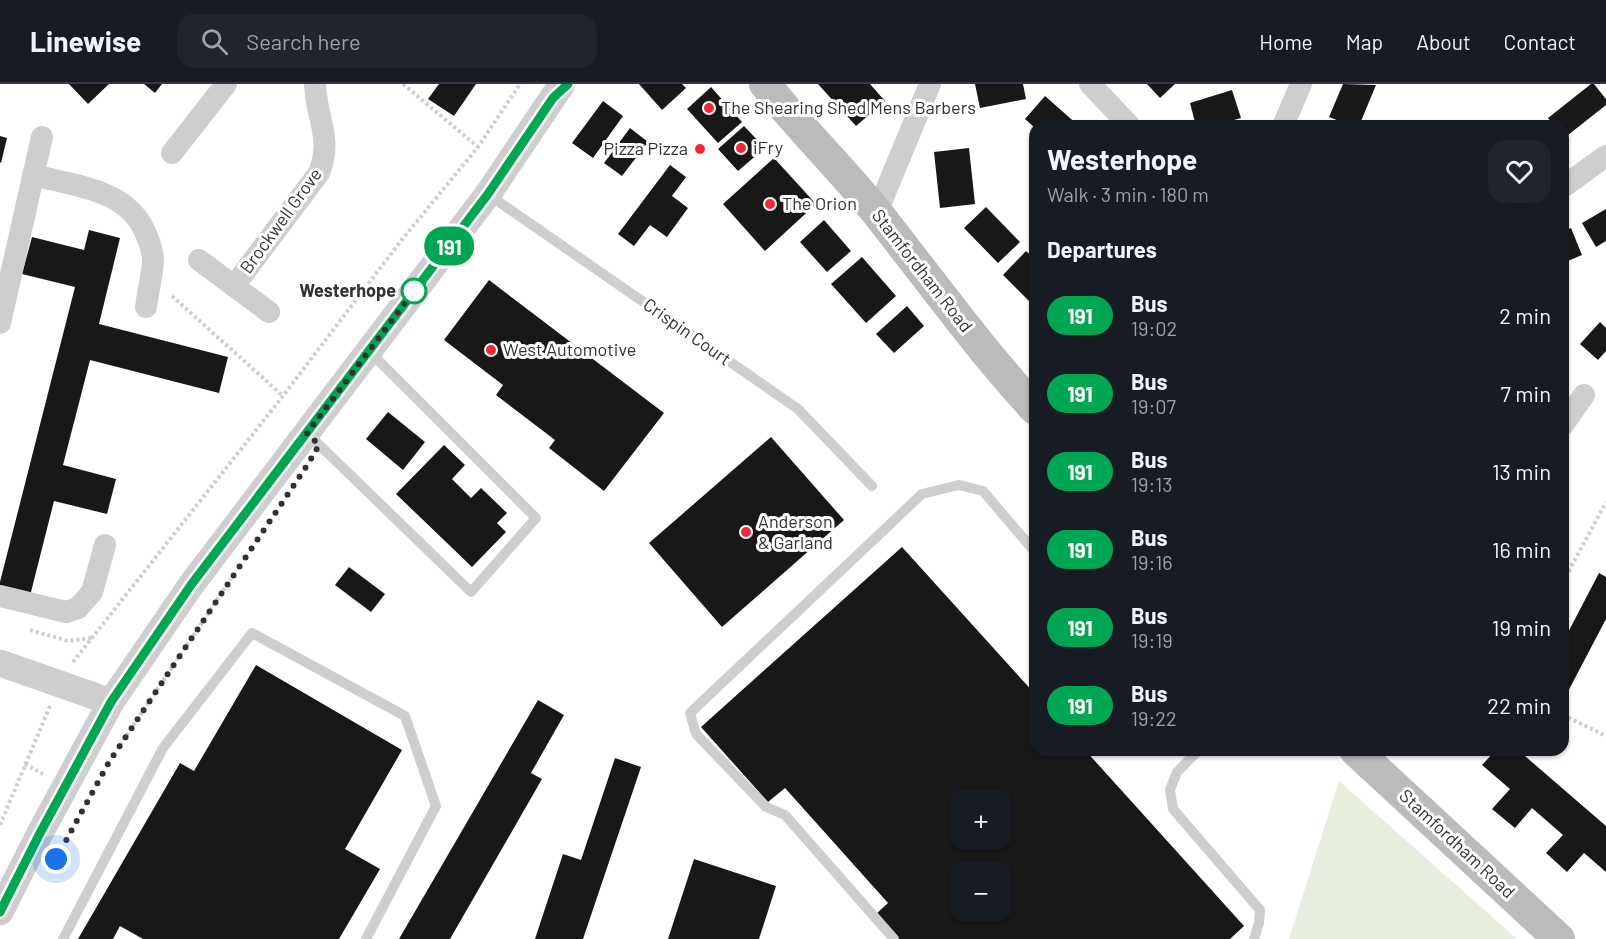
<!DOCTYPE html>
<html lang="en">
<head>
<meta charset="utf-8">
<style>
	body { margin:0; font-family:Barlow,sans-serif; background:#20242c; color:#f1f3f6; height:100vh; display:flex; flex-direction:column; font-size:22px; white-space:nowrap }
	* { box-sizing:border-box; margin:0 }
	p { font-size:20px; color:#9ea1a6 }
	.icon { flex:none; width:33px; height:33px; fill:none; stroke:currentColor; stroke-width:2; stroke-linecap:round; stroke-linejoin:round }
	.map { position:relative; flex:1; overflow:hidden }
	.side { position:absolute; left:1029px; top:36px; width:540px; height:636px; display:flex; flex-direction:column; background:#171b24; border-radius:18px; box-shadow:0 2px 4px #0004 }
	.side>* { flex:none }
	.badge { padding:0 12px; border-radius:20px; font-size:21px; line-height:39px }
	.tools { position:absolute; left:951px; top:705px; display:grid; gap:12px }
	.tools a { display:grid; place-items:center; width:60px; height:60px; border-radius:12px; background:#171b24; box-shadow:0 2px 4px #0004; font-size:30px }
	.you { position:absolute; width:30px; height:30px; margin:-15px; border:4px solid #fff; border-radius:50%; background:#1a73e8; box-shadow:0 0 0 9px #1a73e833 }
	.map>.badge { position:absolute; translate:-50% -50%; box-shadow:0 0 0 3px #fff }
	h2 { padding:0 18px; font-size:22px; line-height:54px }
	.round { display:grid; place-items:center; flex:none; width:63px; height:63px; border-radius:18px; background:#20242c }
	.headline { display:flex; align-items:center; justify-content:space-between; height:102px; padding:0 18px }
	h1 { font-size:28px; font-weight:700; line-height:45px }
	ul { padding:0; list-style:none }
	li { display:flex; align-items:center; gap:18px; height:78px; padding:0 18px }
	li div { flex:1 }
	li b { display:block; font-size:22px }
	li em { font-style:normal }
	li .badge { min-width:66px; font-weight:700; text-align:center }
	header { display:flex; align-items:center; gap:36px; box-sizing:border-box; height:84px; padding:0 30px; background:#171b24; border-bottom:2px solid #363941 }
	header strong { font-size:28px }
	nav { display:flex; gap:33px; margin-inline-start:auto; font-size:21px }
	.search { width:420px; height:54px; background:#20242c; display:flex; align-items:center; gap:15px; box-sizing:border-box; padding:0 21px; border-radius:18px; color:#9ea1a6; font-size:22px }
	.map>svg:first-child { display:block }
	.green { fill:#e7eede }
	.building { fill:#181818; fill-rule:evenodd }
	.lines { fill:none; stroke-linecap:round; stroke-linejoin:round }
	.path { stroke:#cecece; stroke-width:4; stroke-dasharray:3 3; stroke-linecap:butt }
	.service { stroke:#cecece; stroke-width:10 }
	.minor { stroke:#cecece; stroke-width:22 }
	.tertiary { stroke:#cecece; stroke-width:27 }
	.secondary { stroke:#bbb; stroke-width:32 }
	.line-casing { stroke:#fff; stroke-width:14 }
	.line { stroke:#00a651; stroke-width:9 }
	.walk { stroke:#313131; stroke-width:6; stroke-dasharray:0 10.8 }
	.poi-dot { fill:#f32835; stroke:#fff; stroke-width:2 }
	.stop-dot { fill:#fff; stroke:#00a651; stroke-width:3 }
	.labels { text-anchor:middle; stroke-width:6; stroke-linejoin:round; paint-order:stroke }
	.poi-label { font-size:18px; fill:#313131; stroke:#fff; text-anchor:start }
	.street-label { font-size:18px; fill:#313131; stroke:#fff }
	.stop-label { font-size:18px; font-weight:bold; fill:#313131; stroke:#fff; text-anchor:end }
</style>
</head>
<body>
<header>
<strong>Linewise</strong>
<div class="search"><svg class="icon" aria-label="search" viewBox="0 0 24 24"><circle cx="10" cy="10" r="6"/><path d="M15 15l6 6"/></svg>Search here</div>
<nav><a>Home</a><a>Map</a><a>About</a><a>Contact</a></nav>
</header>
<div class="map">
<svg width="1606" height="855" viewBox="0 0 1606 855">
	<rect width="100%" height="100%" fill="#fff"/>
	<!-- green -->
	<path class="green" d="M1339 697 1517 855H1289Z"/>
	<!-- building -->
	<g class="building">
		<path d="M69 0H109L88 20Z"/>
		<path d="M144 0H162L155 9Z"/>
		<path d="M439 0H476L454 32 428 15Z"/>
		<path d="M639 0H682L686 4 662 26Z"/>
		<path d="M818 0H870L885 17 856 42Z"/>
		<path d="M975 0H1023L1026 15 980 24Z"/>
		<path d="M1147 0H1175L1160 14Z"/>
		<path d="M1343 0 1376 1 1359 42H1352L1329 33Z"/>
		<path d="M1591 0H1594L1606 15V21L1563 55V42H1554L1548 34Z"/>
		<path d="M711 3 742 38 718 59 687 25Z"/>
		<path d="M1232 6 1241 34 1213 42H1196L1190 19Z"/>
		<path d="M1045 12 1079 42H1035V44L1025 35Z"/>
		<path d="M603 17 623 32 593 74 572 59Z"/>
		<path d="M744 42 765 64 738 87 718 65Z"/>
		<path d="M630 44 648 58 622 92 604 79Z"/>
		<path d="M0 52 7 54 1 79 0 78Z"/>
		<path d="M969 64 975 120 940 124 934 68Z"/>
		<path d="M774 74 816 120 765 167 723 120Z"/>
		<path d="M670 81 686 93 672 112 688 124 667 153 650 141 634 162 618 150Z"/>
		<path d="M986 123 1020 158 998 179 964 144Z"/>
		<path d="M1606 125V157L1596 163 1582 139Z"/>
		<path d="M824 136 851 167 827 188 800 158Z"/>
		<path d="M1571 144 1582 171 1563 179V148Z"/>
		<path d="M89 146 120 154 99 240 228 273 219 309 90 276 63 381 116 395 107 430 54 417 30 512 0 504V498L75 203 22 190 32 153 84 166Z"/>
		<path d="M1026 167 1035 175V223L1003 191Z"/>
		<path d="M862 173 896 212 866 239 831 200Z"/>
		<path d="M489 196 664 329 604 407 549 364 555 356 496 311 503 301 444 256Z"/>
		<path d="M907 222 924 242 894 269 876 250Z"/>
		<path d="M1600 238 1606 244V267L1598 276 1580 260Z"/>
		<path d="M388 328 425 358 403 386 366 355Z"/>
		<path d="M771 353 844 436 722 543 649 459Z"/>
		<path d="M444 361 465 381 452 395 471 414 481 404 507 429 497 439 506 448 472 483 396 410Z"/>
		<path d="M902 463 1035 610V666H1085L1244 842 1230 855H896L875 831 888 819 785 704 768 718 701 643ZM962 716H1000V754H962ZM962 788H1000V826H962Z"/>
		<path d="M349 483 385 510 371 528 335 501Z"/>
		<path d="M1599 489 1606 493V535L1563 617V558Z"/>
		<path d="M256 581 402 666 345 765 380 785 339 855H143L120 842 113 855H78L180 679 194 687Z"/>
		<path d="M538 616 564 631 531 689 542 695 450 855H399Z"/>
		<path d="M1496 666H1518L1606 742V788L1584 769 1567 788 1546 769 1563 751 1532 724 1515 744 1492 725 1510 705 1482 681Z"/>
		<path d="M615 674 641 683 583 855H535L563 770 581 776Z"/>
		<path d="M694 775 776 802 759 855H668Z"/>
	</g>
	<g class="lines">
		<!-- path -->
		<g class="path">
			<path d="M403 0 478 63"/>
			<path d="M172 212 283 312"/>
			<path d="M1563 498 1606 418"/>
			<path d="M30 546 68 557 92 554"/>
			<path d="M73 578 283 312 400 158 478 63 520 0"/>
			<path d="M1563 631 1606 652"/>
			<path d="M120 661 231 495"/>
			<path d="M25 680 43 690"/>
			<path d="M0 741 50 622"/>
		</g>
		<!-- service -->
		<g class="service">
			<path d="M489 111 798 325 872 402"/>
			<path d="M307 349 471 508 536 434 369 267"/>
			<path d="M1199 666 1177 688 1170 706 1173 725 1260 826 1259 839 1254 855"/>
			<path d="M63 855 163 664 252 549 405 632 436 722 366 855"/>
			<path d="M894 855 785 731 766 723 696 650 690 629 922 410 959 401 983 407 1035 468"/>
		</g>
		<!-- minor -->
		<g class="minor">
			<path d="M1090 0 1130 42"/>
			<path d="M1283 42 1301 0"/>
			<path d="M172 69 226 0"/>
			<path d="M33 91C75 102 128 105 146 150 150 159 153 168 153 177 152 192 148 208 146 223"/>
			<path d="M1563 103 1606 72"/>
			<path d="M877 128 930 0"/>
			<path d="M199 176 269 228"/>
			<path d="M234 202 319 89C333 53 316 35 315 0"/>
			<path d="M0 239 42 53"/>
			<path d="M1563 341 1584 311"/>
			<path d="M0 512 66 528 78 524 92 508 105 461"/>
		</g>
		<!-- tertiary -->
		<g class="tertiary">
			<path d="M0 579 111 618"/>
			<path d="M0 828 39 751 111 618 191 501 488 110 562 0"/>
		</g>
		<!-- secondary -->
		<g class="secondary">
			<path d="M765 0C800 45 842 85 878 130 930 196 979 264 1035 325"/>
			<path d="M1355 666 1559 855"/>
		</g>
	</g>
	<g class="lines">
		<!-- line casing -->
		<g class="line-casing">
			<path id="line" d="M0 828 39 751 111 618 191 501 488 110 553 14 568 0"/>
		</g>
		<!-- line -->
		<use href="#line" class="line"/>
		<!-- walk -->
		<path class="walk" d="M56 775 109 678 308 380 319 361 307 349 414 207"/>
	</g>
	<!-- markers -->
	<g class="poi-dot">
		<circle cx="709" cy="24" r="6"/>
		<circle cx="741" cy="64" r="6"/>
		<circle cx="700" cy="65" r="6"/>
		<circle cx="770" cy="120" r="6"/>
		<circle cx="491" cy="266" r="6"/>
		<circle cx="746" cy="448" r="6"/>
	</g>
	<circle class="stop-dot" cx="414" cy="207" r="12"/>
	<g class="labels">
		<!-- poi labels -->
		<g class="poi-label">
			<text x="721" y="30">The Shearing Shed Mens Barbers</text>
			<text x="753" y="70">iFry</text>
			<text x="688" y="71" text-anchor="end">Pizza Pizza</text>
			<text x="782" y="126">The Orion</text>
			<text x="503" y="272">West Automotive</text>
			<text x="758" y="444">Anderson<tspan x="758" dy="21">&amp; Garland</tspan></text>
		</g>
		<!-- street labels -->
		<g class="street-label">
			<text transform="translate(281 137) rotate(-54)" y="6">Brockwell Grove</text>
			<text transform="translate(922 187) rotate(52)" y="6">Stamfordham Road</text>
			<text transform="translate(687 248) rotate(35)" y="6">Crispin Court</text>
			<text transform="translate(1457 760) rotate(43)" y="6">Stamfordham Road</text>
		</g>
		<!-- stop labels -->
		<g class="stop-label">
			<text x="396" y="213">Westerhope</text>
		</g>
	</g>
</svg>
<div class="tools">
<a>+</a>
<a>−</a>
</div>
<div class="you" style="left:56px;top:775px"></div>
<b class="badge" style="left:449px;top:162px;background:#00a651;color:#fff">191</b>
<section class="side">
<div class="headline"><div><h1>Westerhope</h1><p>Walk · 3 min · 180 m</p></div><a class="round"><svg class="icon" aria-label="heart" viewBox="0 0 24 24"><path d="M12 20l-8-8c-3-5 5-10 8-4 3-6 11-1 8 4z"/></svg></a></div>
<h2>Departures</h2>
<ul>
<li><span class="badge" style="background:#00a651;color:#fff">191</span><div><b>Bus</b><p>19:02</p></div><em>2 min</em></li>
<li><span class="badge" style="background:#00a651;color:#fff">191</span><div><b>Bus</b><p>19:07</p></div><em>7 min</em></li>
<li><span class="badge" style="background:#00a651;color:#fff">191</span><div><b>Bus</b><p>19:13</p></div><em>13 min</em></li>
<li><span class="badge" style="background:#00a651;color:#fff">191</span><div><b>Bus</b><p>19:16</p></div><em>16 min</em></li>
<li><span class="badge" style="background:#00a651;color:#fff">191</span><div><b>Bus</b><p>19:19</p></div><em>19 min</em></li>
<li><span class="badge" style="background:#00a651;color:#fff">191</span><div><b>Bus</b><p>19:22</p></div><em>22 min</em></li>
</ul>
</section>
</div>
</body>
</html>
